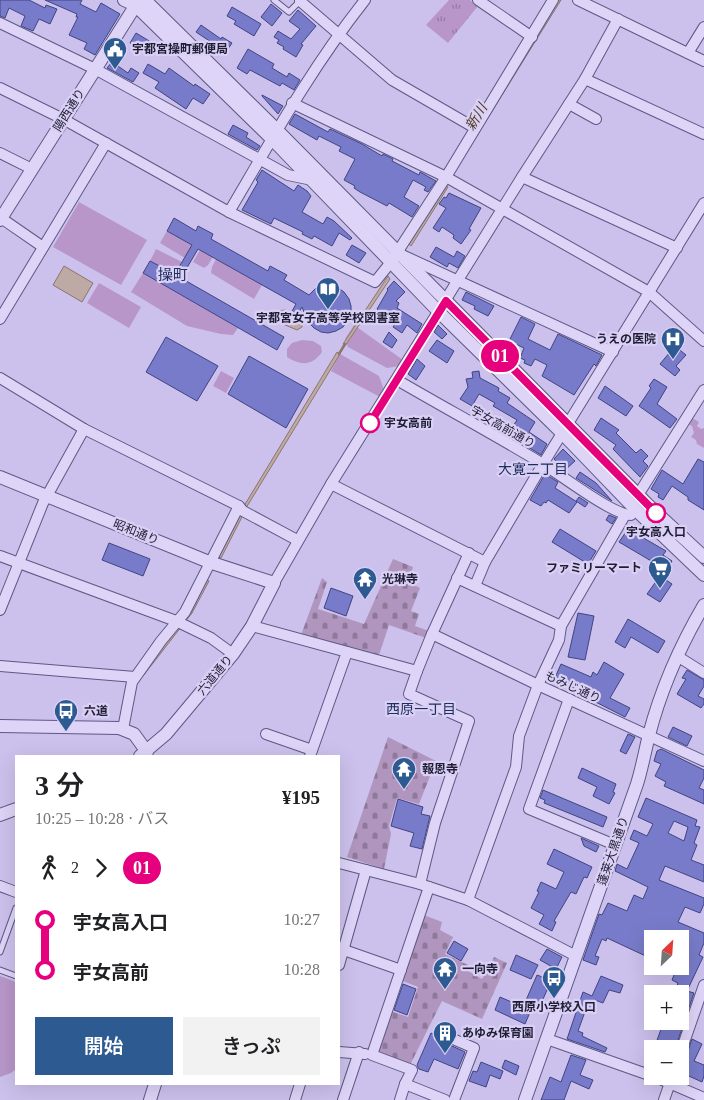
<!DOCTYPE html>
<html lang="ja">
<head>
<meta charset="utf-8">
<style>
	body { margin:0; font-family:"Times New Roman","Noto Sans JP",serif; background:#f2f2f2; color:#202124; height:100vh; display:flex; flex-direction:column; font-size:19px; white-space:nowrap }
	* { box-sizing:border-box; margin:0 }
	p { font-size:16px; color:#757577 }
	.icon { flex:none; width:28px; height:28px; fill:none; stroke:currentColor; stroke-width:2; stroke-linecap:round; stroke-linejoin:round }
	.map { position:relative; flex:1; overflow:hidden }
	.sheet { position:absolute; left:15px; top:755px; width:325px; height:330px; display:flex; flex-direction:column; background:#fff; border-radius:0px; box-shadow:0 5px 20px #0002 }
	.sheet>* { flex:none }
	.badge { padding:0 10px; border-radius:16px; font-size:18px; line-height:32px }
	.needle { width:32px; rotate:25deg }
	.fabs { position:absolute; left:644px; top:930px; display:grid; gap:10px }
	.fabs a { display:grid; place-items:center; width:45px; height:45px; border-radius:0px; background:#fff; box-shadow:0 5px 20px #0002; font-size:25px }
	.map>.badge { position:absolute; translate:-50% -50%; box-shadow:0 0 0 2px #fff }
	.legs { display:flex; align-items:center; gap:8px; height:55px; padding:0 20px; font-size:16px }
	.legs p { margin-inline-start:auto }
	.summary { display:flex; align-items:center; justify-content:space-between; height:85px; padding:0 20px }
	h1 { font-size:28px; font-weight:600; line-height:38px }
	.primary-button { display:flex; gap:10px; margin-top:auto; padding:10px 20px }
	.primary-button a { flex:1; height:58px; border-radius:0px; background:#2c5a91; color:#fff; font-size:20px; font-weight:600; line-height:58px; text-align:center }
	.primary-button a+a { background:#f2f2f2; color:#202124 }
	ul { padding:0 20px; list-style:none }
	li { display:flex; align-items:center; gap:18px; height:50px; font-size:19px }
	li i { display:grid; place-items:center; width:8px; height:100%; margin:0 6px; background:currentColor }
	li i::after { content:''; width:12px; height:12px; margin:-6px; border:4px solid; border-radius:50%; background:#fff }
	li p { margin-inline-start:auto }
	li:first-child i { background:linear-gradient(#0000 50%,currentColor 0) }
	li:last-child i { background:linear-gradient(currentColor 50%,#0000 0) }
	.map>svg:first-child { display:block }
	.grass { fill:url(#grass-tufts) }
	.cemetery { fill:url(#cemetery-stones) }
	.garden { fill:#b896c9 }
	.water { fill:#beaaa4; stroke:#8c756b }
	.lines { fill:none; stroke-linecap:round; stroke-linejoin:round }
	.stream { stroke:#8c756b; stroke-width:2.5 }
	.building { fill:#787bc9; stroke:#404483; fill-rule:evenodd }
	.service-casing { stroke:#5d5984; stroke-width:7 }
	.minor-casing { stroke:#5d5984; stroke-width:12 }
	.tertiary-casing { stroke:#5d5984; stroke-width:14 }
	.service { stroke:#ddd4f7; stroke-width:5 }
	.minor { stroke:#ddd4f7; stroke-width:10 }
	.tertiary { stroke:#ddd4f7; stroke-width:12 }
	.line-1-casing { stroke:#fff; stroke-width:11 }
	.line-1 { stroke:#e6007e; stroke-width:8 }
	.stop-1-dot { fill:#fff; stroke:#e6007e; stroke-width:2.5 }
	.labels { text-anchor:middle; stroke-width:4.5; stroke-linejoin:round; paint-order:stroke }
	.poi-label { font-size:12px; font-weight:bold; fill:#1e1d35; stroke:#dad0f4; text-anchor:start }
	.street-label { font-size:12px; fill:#1e1d35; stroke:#dad0f4 }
	.stop-label { font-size:12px; font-weight:bold; fill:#1e1d35; stroke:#dad0f4; text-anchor:start }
	.water-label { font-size:14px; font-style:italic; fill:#54402d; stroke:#dad0f4 }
	.neighbourhood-label { font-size:14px; fill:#1e2e60; stroke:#dad0f4 }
	.quarter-label { font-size:15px; fill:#1e2e60; stroke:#dad0f4 }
</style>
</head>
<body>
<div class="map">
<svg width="704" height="1100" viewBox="0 0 704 1100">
	<defs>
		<pattern id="grass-tufts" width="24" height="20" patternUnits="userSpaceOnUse" patternTransform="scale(1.25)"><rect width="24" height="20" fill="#b896c9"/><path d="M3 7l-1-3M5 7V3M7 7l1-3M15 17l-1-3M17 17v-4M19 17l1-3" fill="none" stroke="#957aa4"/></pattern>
		<pattern id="cemetery-stones" width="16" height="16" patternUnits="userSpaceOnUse" patternTransform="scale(1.25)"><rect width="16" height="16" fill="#b095be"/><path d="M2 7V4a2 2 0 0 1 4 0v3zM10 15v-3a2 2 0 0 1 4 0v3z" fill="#8f799b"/></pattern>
	</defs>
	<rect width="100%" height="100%" fill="#ccc1ec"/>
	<!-- grass -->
	<path class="grass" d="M449 0H470L478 6 448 43 426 25Z"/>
	<!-- cemetery -->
	<g class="cemetery">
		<path d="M393 559 413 567 409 582 420 588 411 611 419 614 415 626 429 631 426 638 389 625 379 655 301 635 322 578 327 582 318 609 364 624Z"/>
		<path d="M388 737 436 761 419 804 397 798 389 826 391 834 384 869 347 857Z"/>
		<path d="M421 914 442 922 440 930 453 937 445 954 468 965V971L482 979 494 957 507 963 482 1019 442 1001 410 1065 374 1051 388 1010 408 1017 418 987 398 979Z"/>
	</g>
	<!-- garden -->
	<g class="garden">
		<path d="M79 202 147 240 121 285 53 247Z"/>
		<path d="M167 231 192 245 185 258 160 243Z"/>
		<path d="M156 249 182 262 175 275 150 261Z"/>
		<path d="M200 250 213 257 208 265 204 268 193 262Z"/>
		<path d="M216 259 262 285 254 299 211 273 212 267Z"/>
		<path d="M143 273 238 328 233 335 221 334 187 326 131 292Z"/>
		<path d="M99 283 141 307 129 328 87 303Z"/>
		<path d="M354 325 403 360 399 366 387 368 348 347 345 339Z"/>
		<path d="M302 340 313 341 321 346 322 352C312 366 301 366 287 357V349L292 343Z"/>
		<path d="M340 354 379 376 384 390 380 397 331 371Z"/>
		<path d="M221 371 234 378 226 393 213 386Z"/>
		<path d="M692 418 699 422 697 426 701 429 704 428V448L697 444 696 440 691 437 694 433 692 426 688 424Z"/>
		<path d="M0 976 16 982V1069L11 1073 0 1077Z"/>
	</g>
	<!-- water -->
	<g class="water">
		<path d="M557 0H561L484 124 482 123Z"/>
		<path d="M445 186 448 187 411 246 409 244Z"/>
		<path d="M64 266 93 283 82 302 53 285Z"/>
		<path d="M388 276 390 279 345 346 343 344Z"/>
		<path d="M285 310C293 314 304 317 302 327L297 330 283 324 277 315 279 311Z"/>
		<path d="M337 352 340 354 246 508 244 506Z"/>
		<path d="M240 514 243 515 221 558 218 557Z"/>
		<path d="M207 580 209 581 192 613 143 676 140 675 189 612Z"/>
	</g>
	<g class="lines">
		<!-- stream -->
		<path class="stream" d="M339 354 345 344"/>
	</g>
	<!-- building -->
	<g class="building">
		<path d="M0 0H29L45 8 46 5 57 9 50 24 39 19 33 31 21 26 25 16 9 8 5 18 0 16Z"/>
		<path d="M45 0H82L80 4 96 12 101 3 120 14 95 55 84 49 87 43 69 35 78 17H76L77 14Z"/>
		<path d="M271 4 282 13 272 26 261 17Z"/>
		<path d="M232 7 261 24 254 36 234 24 236 21 227 16Z"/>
		<path d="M298 10 316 26 301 44 303 45 296 57 283 49 284 47 277 43 279 40 274 37 278 31 291 39 300 29 289 21Z"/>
		<path d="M201 25 221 39 222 37 232 43 226 52 196 32Z"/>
		<path d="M136 33 156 45 150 55 130 43Z"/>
		<path d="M248 49 274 64 272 68 287 77 289 73 300 80 294 90 282 83 280 86 250 70 247 74 237 68Z"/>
		<path d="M112 62 128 73 131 68 139 73 133 82 107 68Z"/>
		<path d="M148 64 165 74 169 68 194 86 195 84 210 94 203 104 193 98 186 109 155 88 159 82 143 73Z"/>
		<path d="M262 95 283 106 278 114 262 96Z"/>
		<path d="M295 114 328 132 330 129 362 144 382 156 383 154 393 159 392 161 419 175 420 172 436 181 428 192 424 190 426 187 413 180 404 197 419 206 412 217 389 203 387 206 360 192 354 188 355 186 344 180 355 159 339 151 341 147 319 136 317 140 289 124Z"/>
		<path d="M233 125 248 133 246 137 260 146 257 150 228 134Z"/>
		<path d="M262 170 294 191 298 185 307 191 311 196 302 212 323 224 327 217 334 221 352 238 350 240 339 233 332 246 314 236 312 239 302 234 303 232 274 218 271 224 242 210 258 182 256 180Z"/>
		<path d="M449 193 481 208 469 229 471 230 461 244 453 238 454 235 442 227 439 232 433 228 446 208 439 204 444 197 446 198Z"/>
		<path d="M174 218 196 231 198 226 213 234 211 239 268 271 270 266 287 275 284 280 309 295 315 289 322 286H330L338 288 344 292 349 299 351 306V314L348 321 343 327 336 331 328 333 321 332 314 328 308 322 302 307 297 316 291 313 296 304 198 249 181 278 284 337 277 350 143 273 150 261 175 274 192 245 167 231Z"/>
		<path d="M352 245 366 253 359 263 346 255Z"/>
		<path d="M436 247 454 257 457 251 465 256 458 268 449 263 447 267 430 257Z"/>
		<path d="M394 281 405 292 396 301 399 303 397 308 422 324 417 333 407 325 402 333 393 327 396 322 391 319 392 318 377 309 388 290 387 289Z"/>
		<path d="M466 292 494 306 488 316 474 309 475 306 462 300Z"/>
		<path d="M521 317 535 324 528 339 550 350 558 334 602 355 596 366 594 364 574 395 542 376 547 365 535 359 531 366 524 363 525 360 520 358 524 348 509 341Z"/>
		<path d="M438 325 447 334 442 339 434 332Z"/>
		<path d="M389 332 397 340 392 348 383 342Z"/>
		<path d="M166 337 218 366 197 401 146 372Z"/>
		<path d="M437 340 454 351 447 363 429 351Z"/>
		<path d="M675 346 686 355 676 366 680 370 675 376 660 364Z"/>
		<path d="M249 356 308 389 286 428 228 394Z"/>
		<path d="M417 359 425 366 416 380 408 374Z"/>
		<path d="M479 371 480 378 499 388 498 391 510 398 507 403 535 422 529 432 547 444 541 455 523 444 525 442 509 432 517 420 493 406 495 403 479 394 472 406 460 399 468 387 466 379 473 378 472 372Z"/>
		<path d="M654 379 667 387 657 404 677 419 670 428 639 406 651 388 649 386Z"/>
		<path d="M605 386 633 406 626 416 598 398Z"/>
		<path d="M601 418 619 430 616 433 636 453 641 449 648 456 643 461 648 466 640 477 613 449 616 445 594 430Z"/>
		<path d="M563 449 575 461 565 470 554 459Z"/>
		<path d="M698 459 704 462V510L688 500V497L672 486 663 500 658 497 659 494 651 489 662 470 683 484Z"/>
		<path d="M580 472 596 483 612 501 576 478Z"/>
		<path d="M545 474 558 482 555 488 577 502 569 513 548 500 546 503 544 502 541 506 530 500Z"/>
		<path d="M579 497 588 503 585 507 576 501Z"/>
		<path d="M609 515 616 518 612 524 606 520Z"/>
		<path d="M560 529 596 551 588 564 552 542Z"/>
		<path d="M628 529 666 551 663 555 672 561 664 574 655 569 658 565 619 542Z"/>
		<path d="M109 543 150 559 143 576 102 560Z"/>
		<path d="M660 576 672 584 660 602 647 594Z"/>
		<path d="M331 588 353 596 346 616 324 608Z"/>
		<path d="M578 613 594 616 585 660 568 657Z"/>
		<path d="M628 619 665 641 658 653 631 637 625 648 615 642Z"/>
		<path d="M604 662 624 674 610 698 630 708 625 717 580 694 581 691 554 680 561 664 591 677 593 672 597 675Z"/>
		<path d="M687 670 704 680V686L698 696 704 699V704L701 708 677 694 686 679 682 678Z"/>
		<path d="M673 727 692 736 687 746 668 737Z"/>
		<path d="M628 734 635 737 626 754 620 751Z"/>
		<path d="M661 749 704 770V778L699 788 704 790V804L664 786 666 782 655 776 661 764 654 761 657 751Z"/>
		<path d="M582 768 616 784 613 792 615 793 609 804 593 796 597 787 578 778Z"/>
		<path d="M543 790 607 817 603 827 544 803 545 800 540 798Z"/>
		<path d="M646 798 697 820 695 826 700 827 694 843 697 845 691 860 704 865V882L665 866 659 880 704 898V904L700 913 685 907 678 922 704 933V943L699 955 703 957 687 991 694 993 675 1049 656 1043 664 1021H680V994H674L678 983 672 980 676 970 680 971 686 956 680 954V939H652V953L650 958 607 938 606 941 602 939 595 956 599 957 596 965 583 960 599 914 602 915 608 903 627 911 634 895 643 899 648 887 615 871 617 864 627 869 639 843 630 839 634 830 647 836 653 824 638 817ZM674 821 688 827 684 841 668 833Z"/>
		<path d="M398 799 423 807 421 814 430 816 422 849 410 846 414 833 391 826Z"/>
		<path d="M581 838 599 846 596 852 584 846Z"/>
		<path d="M554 849 592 867 587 878 584 877 576 894 571 892 554 921 556 922 552 931 539 924 544 915 531 908 539 892 537 891 541 882 556 889 564 872 547 864Z"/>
		<path d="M454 941 468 949 461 961 447 953Z"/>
		<path d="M547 949 562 957 556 969 540 960Z"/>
		<path d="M516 955 538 965 531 979 510 970Z"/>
		<path d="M537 975 553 981 549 991 547 990 540 1006 534 1003 525 1024 495 1010 500 997 523 1007Z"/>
		<path d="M601 976 623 985 620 993 609 990 603 1003 595 1000 590 1011 586 1009 578 1031 583 1033 582 1036 607 1048 605 1052 567 1039 583 992 592 996Z"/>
		<path d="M403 984 416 989 407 1015 394 1010Z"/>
		<path d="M431 1033 446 1040 450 1045 465 1052 458 1069 434 1059 428 1072 419 1069 417 1065Z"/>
		<path d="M692 1039 702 1044 694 1061 704 1065V1076L702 1082 680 1072 681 1061 686 1057Z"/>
		<path d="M571 1055 586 1060 580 1075 593 1080 589 1089 571 1081 564 1100H541L550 1077 561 1082Z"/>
		<path d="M505 1060 519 1066 516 1075 502 1068Z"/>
		<path d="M481 1062 503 1071 500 1079 490 1075 486 1087 469 1081 473 1071 477 1072Z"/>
	</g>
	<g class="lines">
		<!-- service casing -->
		<g class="service-casing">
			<g id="service">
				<path d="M274 0 289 12 300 1"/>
				<path d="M0 952 16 908"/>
				<path d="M0 970 16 976"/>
			</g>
		</g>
		<!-- minor casing -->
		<g class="minor-casing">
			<g id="minor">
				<path d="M478 0 532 37"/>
				<path d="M578 0 704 61"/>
				<path d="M300 1 392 80 475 128"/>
				<path d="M0 23 95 69 288 175 312 180"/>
				<path d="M688 53 704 27"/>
				<path d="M585 79 704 134"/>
				<path d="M0 88 63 119 229 212 375 282 391 262 446 177 553 0"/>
				<path d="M292 103 446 177 649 292 704 341"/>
				<path d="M569 104 596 119"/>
				<path d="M0 153 32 169"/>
				<path d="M522 177 677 248"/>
				<path d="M229 212C272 139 312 67 365 0"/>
				<path d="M1 218 43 247"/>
				<path d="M402 255 613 352"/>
				<path d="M0 319 106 143"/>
				<path d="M0 378 84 429 239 506 185 612 161 641 132 682 123 729"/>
				<path d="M397 380C445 408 495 435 543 464 561 475 613 515 631 515"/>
				<path d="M331 484 485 562 543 464 704 203"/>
				<path d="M638 495 704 390"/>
				<path d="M239 506 243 511 297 540"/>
				<path d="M0 556 176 621 211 638 233 654"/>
				<path d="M457 578 561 626"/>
				<path d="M274 583 331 484 522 177 585 79 618 19"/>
				<path d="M475 586 485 562"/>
				<path d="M0 610 43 503 84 429"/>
				<path d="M252 626 417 671 432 634 469 553"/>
				<path d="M432 634 538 685 704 761"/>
				<path d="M677 656 704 673"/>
				<path d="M0 666 135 677"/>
				<path d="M417 671 409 694 469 721 435 823 420 884"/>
				<path d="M569 699 529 809 615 845"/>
				<path d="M266 734 312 750"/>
				<path d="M310 756 347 652"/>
				<path d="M339 863 420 884 468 900 576 956"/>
				<path d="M0 886 16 892"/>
				<path d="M429 887 372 1055 412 1070 405 1084 445 1100"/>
				<path d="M468 900 516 767 519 736 538 685 559 640 561 626 625 515"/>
				<path d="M344 950 401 970"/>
				<path d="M339 965 366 870"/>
				<path d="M453 1039 474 1048 454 1100"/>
				<path d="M547 1039 652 1076"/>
				<path d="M339 1052 365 1054"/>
				<path d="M680 1054 704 985"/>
				<path d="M653 1076 704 1098"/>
				<path d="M295 1100 300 1084"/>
				<path d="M343 1100 359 1052"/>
				<path d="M400 1100 405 1084"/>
				<path d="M664 1100 672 1077"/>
			</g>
		</g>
		<!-- tertiary casing -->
		<g class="tertiary-casing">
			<g id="tertiary">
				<path d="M124 0 135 5 272 139 439 312 562 433 638 512 704 575"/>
				<path d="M145 0 277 130 648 505 704 557"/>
				<path d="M0 220 139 0"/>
				<path d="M0 477 209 562 274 583 252 626 233 654 166 734 140 756"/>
				<path d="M0 726 119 728 134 734 147 752"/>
				<path d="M0 815 16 809"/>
				<path d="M150 1100 155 1084"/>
				<path d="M525 1100 637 784C642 768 645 751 649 735 661 689 680 646 704 605"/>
			</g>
		</g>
		<!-- service -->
		<use href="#service" class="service"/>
		<!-- minor -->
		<use href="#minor" class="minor"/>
		<!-- tertiary -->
		<use href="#tertiary" class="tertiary"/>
	</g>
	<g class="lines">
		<!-- line-1 casing -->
		<g class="line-1-casing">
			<path id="line-1" d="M370 423 446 301 656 513"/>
		</g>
		<!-- line-1 -->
		<use href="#line-1" class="line-1"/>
	</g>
	<!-- icons -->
	<defs>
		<g id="civic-pin" transform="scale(1.25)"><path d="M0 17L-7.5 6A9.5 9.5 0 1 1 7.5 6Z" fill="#2c5a91" stroke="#dad0f4"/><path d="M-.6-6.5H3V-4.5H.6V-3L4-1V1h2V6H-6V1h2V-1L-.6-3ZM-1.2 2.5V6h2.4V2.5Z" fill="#fff"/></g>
		<g id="library-pin" transform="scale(1.25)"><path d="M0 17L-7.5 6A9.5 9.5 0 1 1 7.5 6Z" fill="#2c5a91" stroke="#dad0f4"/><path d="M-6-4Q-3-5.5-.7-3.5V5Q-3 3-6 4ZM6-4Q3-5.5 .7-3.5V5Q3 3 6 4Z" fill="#fff"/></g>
		<g id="hospital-pin" transform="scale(1.25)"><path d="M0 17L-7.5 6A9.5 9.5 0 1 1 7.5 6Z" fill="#2c5a91" stroke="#dad0f4"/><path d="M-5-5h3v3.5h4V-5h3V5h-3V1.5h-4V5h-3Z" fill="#fff"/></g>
		<g id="supermarket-pin" transform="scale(1.25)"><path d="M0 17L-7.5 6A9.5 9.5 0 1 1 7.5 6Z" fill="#2c5a91" stroke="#dad0f4"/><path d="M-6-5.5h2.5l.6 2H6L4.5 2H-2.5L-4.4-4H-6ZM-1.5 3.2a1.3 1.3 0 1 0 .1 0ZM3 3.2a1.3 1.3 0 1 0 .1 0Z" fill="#fff"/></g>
		<g id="temple-pin" transform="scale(1.25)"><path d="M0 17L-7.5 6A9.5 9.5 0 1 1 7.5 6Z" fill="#2c5a91" stroke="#dad0f4"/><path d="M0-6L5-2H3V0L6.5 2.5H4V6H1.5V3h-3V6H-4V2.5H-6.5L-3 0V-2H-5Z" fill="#fff"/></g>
		<g id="bus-pin" transform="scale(1.25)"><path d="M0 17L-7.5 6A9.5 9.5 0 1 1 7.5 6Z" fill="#2c5a91" stroke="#dad0f4"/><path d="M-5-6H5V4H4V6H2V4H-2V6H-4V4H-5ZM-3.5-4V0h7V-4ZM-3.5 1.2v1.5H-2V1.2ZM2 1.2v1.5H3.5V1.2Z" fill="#fff"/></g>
		<g id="building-pin" transform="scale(1.25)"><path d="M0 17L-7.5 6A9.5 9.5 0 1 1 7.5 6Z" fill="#2c5a91" stroke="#dad0f4"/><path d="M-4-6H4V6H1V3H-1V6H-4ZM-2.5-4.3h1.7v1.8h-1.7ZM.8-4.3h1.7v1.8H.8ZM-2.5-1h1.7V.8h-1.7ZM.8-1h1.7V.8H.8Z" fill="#fff"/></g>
	</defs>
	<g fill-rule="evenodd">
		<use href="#civic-pin" x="115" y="49"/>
		<use href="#library-pin" x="328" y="289"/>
		<use href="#hospital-pin" x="673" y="339"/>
		<use href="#supermarket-pin" x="660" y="568"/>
		<use href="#temple-pin" x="365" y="579"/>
		<use href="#bus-pin" x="66" y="711"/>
		<use href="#temple-pin" x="404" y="769"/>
		<use href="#temple-pin" x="445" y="969"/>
		<use href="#bus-pin" x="554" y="978"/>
		<use href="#building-pin" x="445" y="1033"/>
	</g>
	<!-- markers -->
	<g class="stop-1-dot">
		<circle cx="370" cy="423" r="9"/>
		<circle cx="656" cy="513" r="9"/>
	</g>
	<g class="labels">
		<!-- poi labels -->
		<g class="poi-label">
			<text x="132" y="53">宇都宮操町郵便局</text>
			<text x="328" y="322" text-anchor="middle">宇都宮女子高等学校図書室</text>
			<text x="656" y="343" text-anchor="end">うえの医院</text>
			<text x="642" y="572" text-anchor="end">ファミリーマート</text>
			<text x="382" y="583">光琳寺</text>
			<text x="84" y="715">六道</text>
			<text x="422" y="773">報恩寺</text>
			<text x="462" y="973">一向寺</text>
			<text x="554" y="1011" text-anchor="middle">西原小学校入口</text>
			<text x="462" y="1037">あゆみ保育園</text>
		</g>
		<!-- street labels -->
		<g class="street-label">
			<text transform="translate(69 110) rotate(-58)" y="4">陽西通り</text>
			<text transform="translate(503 427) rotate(30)" y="4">宇女高前通り</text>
			<text transform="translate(136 532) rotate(22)" y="4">昭和通り</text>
			<text transform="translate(215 675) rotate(-50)" y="4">六道通り</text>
			<text transform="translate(573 687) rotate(25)" y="4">もみじ通り</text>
			<text transform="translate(613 851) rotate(-71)" y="4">蓬莱大黒通り</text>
		</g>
		<!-- stop labels -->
		<g class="stop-label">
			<text x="384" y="427">宇女高前</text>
			<text x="656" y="536" text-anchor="middle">宇女高入口</text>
		</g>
		<!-- water labels -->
		<g class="water-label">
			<text transform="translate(476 117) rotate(-59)" y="5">新川</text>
		</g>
		<!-- neighbourhood labels -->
		<g class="neighbourhood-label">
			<text x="533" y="474">大寛二丁目</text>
			<text x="421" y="714">西原一丁目</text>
		</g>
		<!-- quarter labels -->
		<g class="quarter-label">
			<text x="173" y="280">操町</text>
		</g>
	</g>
</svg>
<div class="fabs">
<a><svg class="needle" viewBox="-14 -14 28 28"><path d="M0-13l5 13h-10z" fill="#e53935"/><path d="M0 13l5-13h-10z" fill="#757577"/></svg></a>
<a>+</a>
<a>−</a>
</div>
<b class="badge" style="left:500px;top:356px;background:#e6007e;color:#fff">01</b>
<section class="sheet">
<div class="summary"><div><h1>3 分</h1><p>10:25 – 10:28 · バス</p></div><b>¥195</b></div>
<div class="legs"><svg class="icon" aria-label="walk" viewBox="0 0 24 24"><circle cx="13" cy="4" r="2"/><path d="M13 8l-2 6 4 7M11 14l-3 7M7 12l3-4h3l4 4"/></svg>2<svg class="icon" aria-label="forward" viewBox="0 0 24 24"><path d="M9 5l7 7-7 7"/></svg><b class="badge" style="background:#e6007e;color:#fff">01</b></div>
<ul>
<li><i style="color:#e6007e"></i><b>宇女高入口</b><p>10:27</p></li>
<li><i style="color:#e6007e"></i><b>宇女高前</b><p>10:28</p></li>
</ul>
<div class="primary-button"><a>開始</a><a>きっぷ</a></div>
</section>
</div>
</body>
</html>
